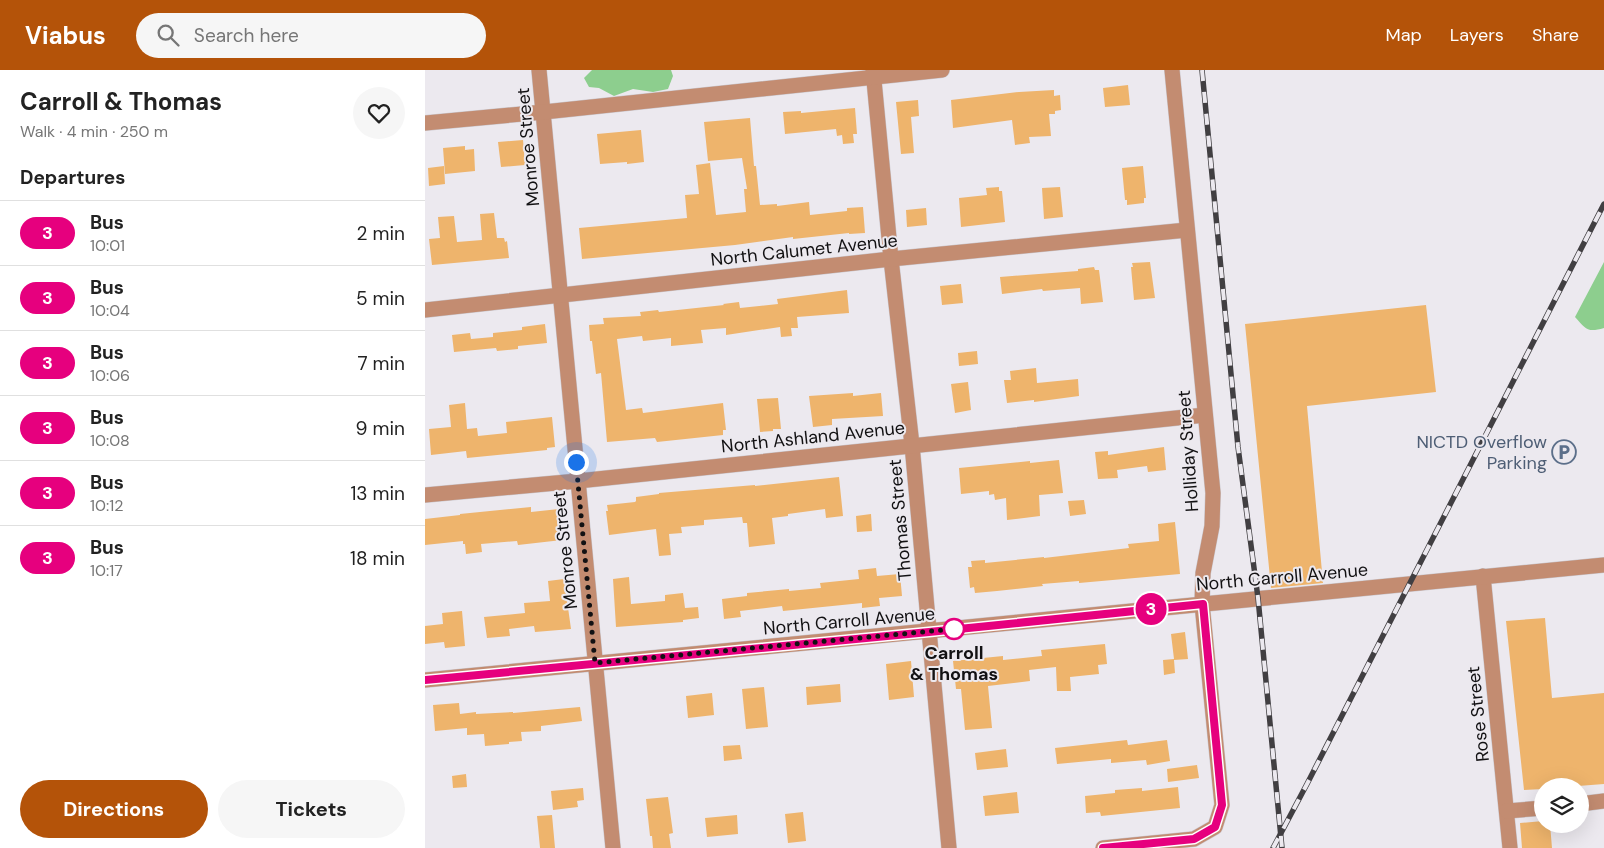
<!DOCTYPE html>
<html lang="en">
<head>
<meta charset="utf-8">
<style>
	body { margin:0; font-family:"DM Sans",sans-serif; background:#f6f6f6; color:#222; height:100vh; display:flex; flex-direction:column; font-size:19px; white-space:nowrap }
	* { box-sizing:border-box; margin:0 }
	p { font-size:16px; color:#767676 }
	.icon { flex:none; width:28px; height:28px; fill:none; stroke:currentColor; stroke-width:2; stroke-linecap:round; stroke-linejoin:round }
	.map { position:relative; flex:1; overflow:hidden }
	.drawer { display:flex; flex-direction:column; background:#fff; width:425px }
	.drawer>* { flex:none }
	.badge { padding:0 10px; border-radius:16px; font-size:18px; line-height:32px }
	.controls { position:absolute; left:1109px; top:708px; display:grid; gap:10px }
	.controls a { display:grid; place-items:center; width:55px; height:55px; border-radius:50%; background:#fff; box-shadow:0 5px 20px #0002; font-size:25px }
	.you { position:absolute; width:25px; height:25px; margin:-12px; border:4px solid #fff; border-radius:50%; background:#1a73e8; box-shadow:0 0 0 8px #1a73e833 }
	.map>.badge { position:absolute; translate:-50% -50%; box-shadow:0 0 0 2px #fff }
	h2 { padding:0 20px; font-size:19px; line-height:45px }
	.round { display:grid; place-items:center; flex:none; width:52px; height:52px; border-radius:26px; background:#f6f6f6 }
	.overview { display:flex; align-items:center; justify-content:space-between; height:85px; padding:0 20px }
	h1 { font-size:24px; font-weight:700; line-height:38px }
	.primary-button { display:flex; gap:10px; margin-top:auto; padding:10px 20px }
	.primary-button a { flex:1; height:58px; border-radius:30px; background:#b45309; color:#fff; font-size:20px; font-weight:700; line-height:58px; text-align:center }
	.primary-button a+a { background:#f6f6f6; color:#222 }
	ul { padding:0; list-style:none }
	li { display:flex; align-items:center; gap:15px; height:65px; padding:0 20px; border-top:1px solid #e0e0e0 }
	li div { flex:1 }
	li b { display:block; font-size:19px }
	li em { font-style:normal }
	li .badge { min-width:55px; font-weight:700; text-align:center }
	header { display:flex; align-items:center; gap:30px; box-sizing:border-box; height:70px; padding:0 25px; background:#b45309; color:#fff }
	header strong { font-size:24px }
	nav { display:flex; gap:28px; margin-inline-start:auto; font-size:18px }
	.search { width:350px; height:45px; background:#f6f6f6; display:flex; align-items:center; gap:12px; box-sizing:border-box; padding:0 18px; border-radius:28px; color:#767676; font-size:19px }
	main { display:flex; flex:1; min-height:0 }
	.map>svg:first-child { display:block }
	.forest { fill:#8dce8e }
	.building { fill:#eeb46c }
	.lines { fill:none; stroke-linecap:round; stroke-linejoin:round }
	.minor-casing { stroke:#c9c6cc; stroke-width:16 }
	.minor { stroke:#c38c71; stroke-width:15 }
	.rail-casing { stroke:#413f42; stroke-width:5.5 }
	.rail { stroke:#ece9ef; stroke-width:4; stroke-dasharray:11; stroke-linecap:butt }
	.line-casing { stroke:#fff; stroke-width:11 }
	.line { stroke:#e6007e; stroke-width:8 }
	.walk { stroke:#121113; stroke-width:5; stroke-dasharray:0 9 }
	.stop-dot { fill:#fff; stroke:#e6007e; stroke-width:2.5 }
	.labels { text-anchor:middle; stroke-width:4; stroke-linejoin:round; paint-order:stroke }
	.street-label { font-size:18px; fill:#121113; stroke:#ece9ef }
	.service-label { font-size:18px; fill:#4e5e75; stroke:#ece9ef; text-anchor:end }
	.stop-label { font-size:18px; font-weight:bold; fill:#121113; stroke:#ece9ef }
</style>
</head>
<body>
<header>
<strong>Viabus</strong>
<div class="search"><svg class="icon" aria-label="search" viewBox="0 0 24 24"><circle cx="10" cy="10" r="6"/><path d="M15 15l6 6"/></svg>Search here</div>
<nav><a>Map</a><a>Layers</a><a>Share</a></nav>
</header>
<main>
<section class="drawer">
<div class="overview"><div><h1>Carroll &amp; Thomas</h1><p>Walk · 4 min · 250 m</p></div><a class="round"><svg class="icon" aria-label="heart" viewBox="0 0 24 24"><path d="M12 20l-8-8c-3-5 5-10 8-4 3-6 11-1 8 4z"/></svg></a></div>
<h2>Departures</h2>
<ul>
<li><span class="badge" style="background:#e6007e;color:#fff">3</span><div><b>Bus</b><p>10:01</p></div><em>2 min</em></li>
<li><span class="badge" style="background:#e6007e;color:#fff">3</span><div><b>Bus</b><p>10:04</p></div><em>5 min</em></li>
<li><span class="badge" style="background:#e6007e;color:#fff">3</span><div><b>Bus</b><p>10:06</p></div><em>7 min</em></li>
<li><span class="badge" style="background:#e6007e;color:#fff">3</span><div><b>Bus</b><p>10:08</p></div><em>9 min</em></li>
<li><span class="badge" style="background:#e6007e;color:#fff">3</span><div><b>Bus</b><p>10:12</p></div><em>13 min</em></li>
<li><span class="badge" style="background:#e6007e;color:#fff">3</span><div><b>Bus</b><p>10:17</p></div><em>18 min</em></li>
</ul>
<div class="primary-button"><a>Directions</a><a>Tickets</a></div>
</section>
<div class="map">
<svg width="1179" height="778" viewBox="0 0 1179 778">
	<rect width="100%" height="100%" fill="#ece9ef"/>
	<!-- forest -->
	<g class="forest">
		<path d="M167 0H246L248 6 243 19 228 22 208 19 189 26 174 18 164 17 159 8Z"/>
		<path d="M1179 192V258C1162 263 1161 259 1150 247Z"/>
	</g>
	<!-- building -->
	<g class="building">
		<path d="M703 15 705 35 680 37 678 18Z"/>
		<path d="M629 20V26L635 25 636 40 630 41V44H624L626 66 604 67 605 73 590 75 587 50 528 58 526 30 594 22Z"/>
		<path d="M493 30 494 46 486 47 489 83 476 84 471 32Z"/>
		<path d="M430 38 432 64H428L429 73 418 74 417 65 412 66 411 59 360 64 358 42 376 41V43Z"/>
		<path d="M325 48 329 96H331L335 135 352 134V136L384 132 385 145 422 141V138L438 137 440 163 424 164V163L368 169V167L310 175 157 189 154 158 262 148 260 125 274 124 271 95 285 93 291 145 321 142 319 119H322L317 88 283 91 279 52Z"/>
		<path d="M216 60 219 92 202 94V92L175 94 172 64Z"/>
		<path d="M98 70 100 95 76 97 73 72Z"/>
		<path d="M40 76V80L49 79 50 101 20 104 18 78Z"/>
		<path d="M19 96 20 114 4 116 3 98Z"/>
		<path d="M718 96 721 128H719V133L702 135V130H700L697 98Z"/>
		<path d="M574 117V121H577L580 152 536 157 534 128 562 125 561 118Z"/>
		<path d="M635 117 638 147 619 149 617 118Z"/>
		<path d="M501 138 502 155 482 157 481 140Z"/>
		<path d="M69 143 72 168H79L80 172 82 171 84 188 7 195 4 169 15 168 13 147 29 146 32 172 57 170 55 144Z"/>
		<path d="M725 192 730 228 709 230 706 197H708L707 193Z"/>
		<path d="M669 197 670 200H674L678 232 656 234 655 218 618 221 617 219 577 224 575 207 653 201V199Z"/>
		<path d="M536 214 538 233 517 235 515 216Z"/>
		<path d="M422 220 424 243 372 247 373 258H366L367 266 356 267 355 257 301 265V258L276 260 278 273 246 276V268L218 271 217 266 192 269 201 340 217 338 218 343 298 333 301 360H298V365L232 372 230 368 182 372 176 303 171 304 167 271H165L164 255 179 254 178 248 216 246 215 242 233 240 234 242 299 235 298 234 314 232 315 238 353 234 352 229Z"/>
		<path d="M1001 235 1011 322 882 336 898 513 846 518 820 254Z"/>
		<path d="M120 254 122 273 93 276V279L72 281 71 278 29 282 27 265 45 263 46 269 68 267V263L97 260V257Z"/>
		<path d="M552 281 553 294 534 296 533 283Z"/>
		<path d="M611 298 612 313 653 309 654 326 609 332V330L582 333 579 310H586L585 301Z"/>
		<path d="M543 312 546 340 530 343 526 314Z"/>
		<path d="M428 323V326L456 323 458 346 407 349V355L388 357 384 326Z"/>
		<path d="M353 328 356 359H348V361L335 362 332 329Z"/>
		<path d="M40 333 42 359 52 358 53 366 82 363 81 352 127 347 130 377 122 378V380L42 388 41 381 6 385 4 359 26 357 24 335Z"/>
		<path d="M739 377 741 400 723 402 722 396 692 400 693 408 673 409 670 382 683 381V385Z"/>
		<path d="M634 390 638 423 614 425 615 446 582 450 581 428 570 430 569 424 564 425V421L536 424 534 398 605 391V393Z"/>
		<path d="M414 407 418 446 401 448 400 439 363 444V446L347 448 350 474 324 477 322 453H318L317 447 279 450V455L256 457 257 463 244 464 246 485 234 486 231 459 184 465 181 441H183L182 435 210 432 211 431V427L234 424V423L330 415V416Z"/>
		<path d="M659 430 661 444 645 446 643 431Z"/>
		<path d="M106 437V442L134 439 137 470 93 475 92 471 56 474 57 482 41 484 40 474H38V471L0 475V449L35 445V444Z"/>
		<path d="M446 444 447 461 432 462 431 446Z"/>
		<path d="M750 452 755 504 654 513V511L617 514 618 516 572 521 550 523 549 517 545 518 543 497H547L546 491 560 490V493L619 487V488L704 478 703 474 734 471 733 454Z"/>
		<path d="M451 498 452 506 475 504 477 526 454 528 455 536 437 538V533L358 541 357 536 315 541 316 547 299 549 297 529 322 526V523L364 519V521L396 518 395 513 434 509 433 500Z"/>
		<path d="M204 507 206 534 240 531V525L258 523 260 538 273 537 274 548 258 550V552L191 557 188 509Z"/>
		<path d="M139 509 146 559 110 562 109 556 84 559 85 566 62 568 59 547 100 543 99 533 125 531 123 511Z"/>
		<path d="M37 541 40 576 20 578 19 572 0 574V556L18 554 17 543Z"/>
		<path d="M1120 548 1127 628 1179 623V714L1153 716H1118V719L1099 720 1081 551Z"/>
		<path d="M760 562 763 589 749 590 750 603 739 605 738 590 749 589 746 564Z"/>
		<path d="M680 574 682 594 673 595 674 604 645 607 646 621H632L631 597 604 600 605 611 563 616 567 658 540 660 536 619H531L528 591 578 586V590L617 586 616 580Z"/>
		<path d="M486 591 489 627 464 630 461 594Z"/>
		<path d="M415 614 416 632 382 635 381 617Z"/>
		<path d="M339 617 343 657 321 659 317 619Z"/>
		<path d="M287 623 289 645 263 648 261 626Z"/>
		<path d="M34 633 35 644 51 642V644L88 642V643L155 637 157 651 116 656V661L96 662 97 671 84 672V674L60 676 59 664 42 665V658L10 661 8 635Z"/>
		<path d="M702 670 703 675 742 670 745 691 722 695 721 690 686 693V689L632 694 630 678Z"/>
		<path d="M315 675 317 689 299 691 298 676Z"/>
		<path d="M581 679 583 697 552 700 550 683Z"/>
		<path d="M772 695 774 708 743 712 742 699Z"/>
		<path d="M41 704 42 717 28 718 27 706Z"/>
		<path d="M753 717 755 738 676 746 675 742 661 743 660 726 690 723V720L717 718V721Z"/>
		<path d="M158 718 159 730 152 731 153 737 128 740 126 721Z"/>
		<path d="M592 722 594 743 560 746 558 726Z"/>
		<path d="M243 727 248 763 244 764 246 778H228L227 766H225L221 729Z"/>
		<path d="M378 742 381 771 363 773 360 744Z"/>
		<path d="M127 745 130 778H115L112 746Z"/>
		<path d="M312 745 313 764 282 767 280 748Z"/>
		<path d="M1118 751V754H1125L1127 778H1097L1095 753Z"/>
	</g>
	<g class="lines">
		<!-- minor casing -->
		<g class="minor-casing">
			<g id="minor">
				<path d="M114 0 188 778"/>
				<path d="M448 0 466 189 487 375 524 778"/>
				<path d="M0 53 119 42 517 0"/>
				<path d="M0 240 466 189 762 160"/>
				<path d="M0 425 153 411 780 345"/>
				<path d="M1058 506 1085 778"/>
				<path d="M0 610C393 572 786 533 1179 495"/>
				<path d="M1155 734 1179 731"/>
				<path d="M1082 741 1118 738"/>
				<path d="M678 778 769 769 790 757 797 735 777 534 778 503 787 456 788 423 747 0"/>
			</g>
		</g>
		<!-- minor -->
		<use href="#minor" class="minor"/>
		<!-- rail casing -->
		<g class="rail-casing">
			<g id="rail">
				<path d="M777 0 813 377 833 528 857 778"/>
				<path d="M848 778 882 714 1179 134"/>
			</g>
		</g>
		<!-- rail -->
		<use href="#rail" class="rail"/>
	</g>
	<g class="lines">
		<!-- line casing -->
		<g class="line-casing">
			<path id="line" d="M0 610 504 562 778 534 797 735 790 757 769 769 678 778"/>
		</g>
		<!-- line -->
		<use href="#line" class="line"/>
		<!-- walk -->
		<path class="walk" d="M151 392 170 593 529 559"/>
	</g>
	<!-- icons -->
	<defs>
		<g id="parking-ring" transform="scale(1.25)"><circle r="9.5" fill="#ece9ef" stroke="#5c6f8a" stroke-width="1.5"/><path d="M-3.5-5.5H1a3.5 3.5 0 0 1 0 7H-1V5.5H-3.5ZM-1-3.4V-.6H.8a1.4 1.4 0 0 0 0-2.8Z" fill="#5c6f8a"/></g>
	</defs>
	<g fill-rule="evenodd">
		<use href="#parking-ring" x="1139" y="382"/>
	</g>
	<!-- markers -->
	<circle class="stop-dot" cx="529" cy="559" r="10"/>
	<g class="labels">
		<!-- street labels -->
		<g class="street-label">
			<text transform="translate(103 77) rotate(-95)" y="6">Monroe Street</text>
			<text transform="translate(379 180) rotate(-6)" y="6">North Calumet Avenue</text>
			<text transform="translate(388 367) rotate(-6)" y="6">North Ashland Avenue</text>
			<text transform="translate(763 381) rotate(-94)" y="6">Holliday Street</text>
			<text transform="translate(475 450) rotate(-95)" y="6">Thomas Street</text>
			<text transform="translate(140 480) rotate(-96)" y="6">Monroe Street</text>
			<text transform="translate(857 507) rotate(-5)" y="6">North Carroll Avenue</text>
			<text transform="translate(424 551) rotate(-5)" y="6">North Carroll Avenue</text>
			<text transform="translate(1053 644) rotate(-96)" y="6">Rose Street</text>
		</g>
		<!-- service labels -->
		<g class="service-label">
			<text x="1122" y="378">NICTD Overflow<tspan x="1122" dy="21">Parking</tspan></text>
		</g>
		<!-- stop labels -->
		<g class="stop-label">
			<text x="529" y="589">Carroll<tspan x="529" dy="21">&amp; Thomas</tspan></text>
		</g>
	</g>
</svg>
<div class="controls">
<a><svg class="icon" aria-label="layers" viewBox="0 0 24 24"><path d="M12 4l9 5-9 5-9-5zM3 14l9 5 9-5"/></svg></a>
</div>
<div class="you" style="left:151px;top:392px"></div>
<b class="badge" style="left:726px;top:539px;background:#e6007e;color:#fff">3</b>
</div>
</main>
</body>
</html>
